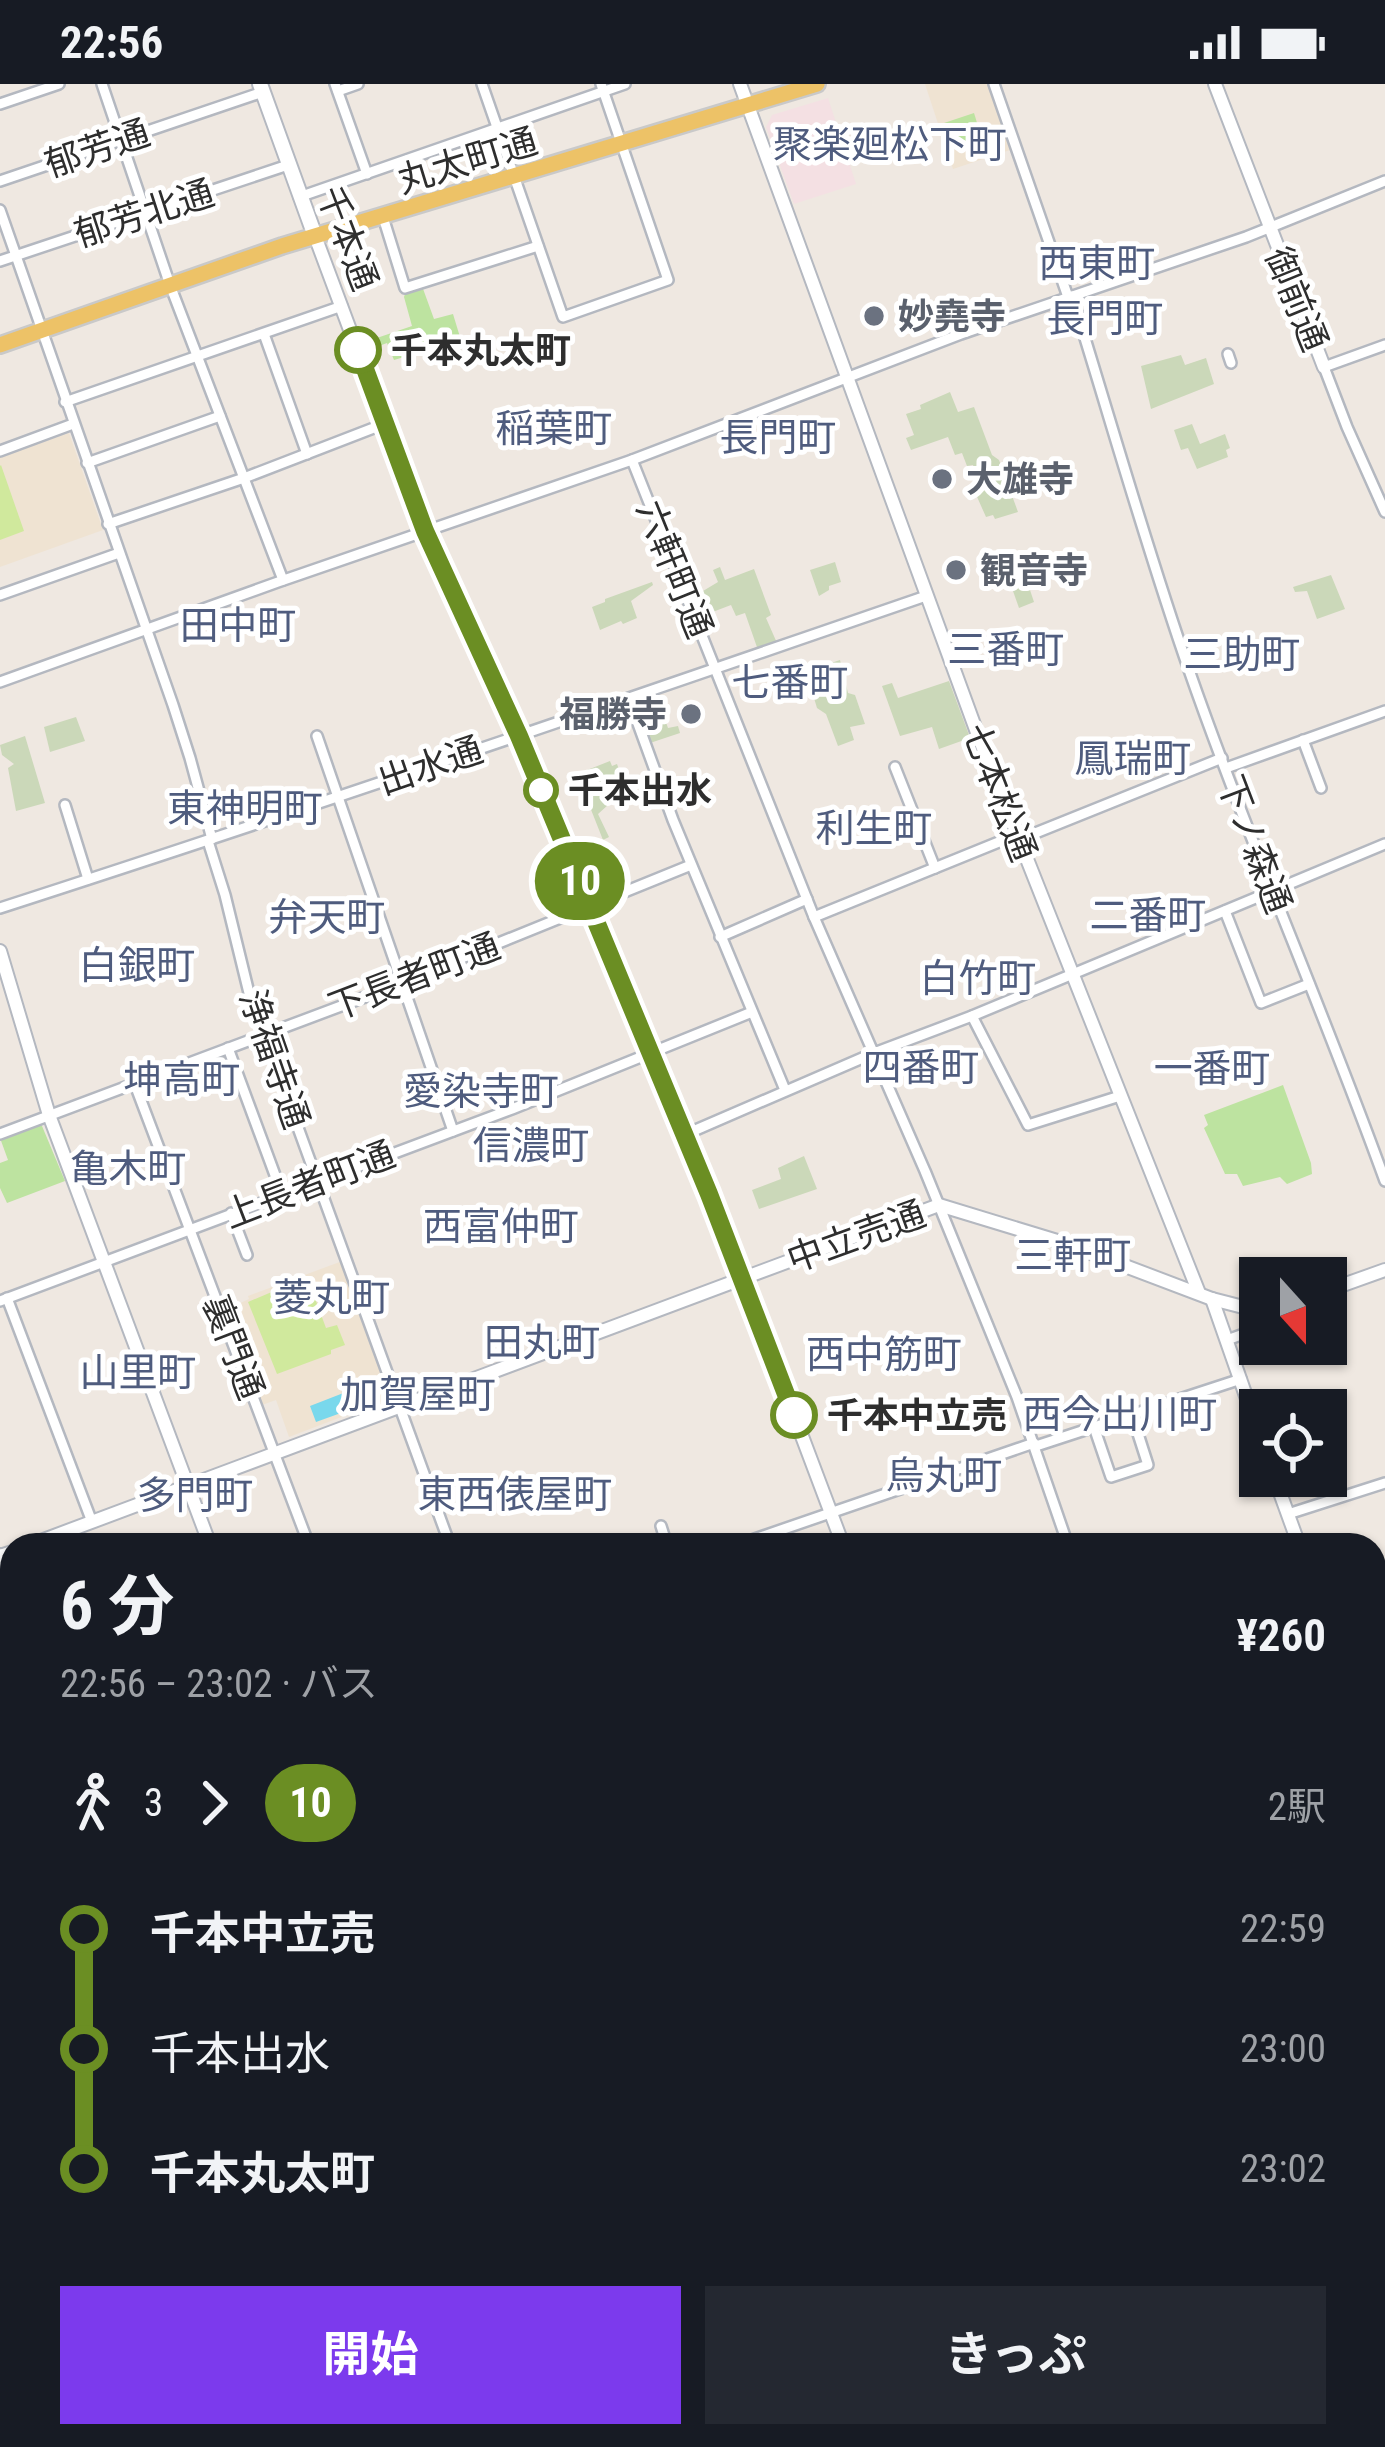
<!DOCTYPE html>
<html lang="ja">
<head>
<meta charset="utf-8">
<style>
	body { margin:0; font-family:"Roboto Condensed","Noto Sans JP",sans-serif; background:#242831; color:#f1f3f6; height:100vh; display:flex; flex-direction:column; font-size:45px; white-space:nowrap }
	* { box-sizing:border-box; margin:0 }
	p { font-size:39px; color:#9ea1a6 }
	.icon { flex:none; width:66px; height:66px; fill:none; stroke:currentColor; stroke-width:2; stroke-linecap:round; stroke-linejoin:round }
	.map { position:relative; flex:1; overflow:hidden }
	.panel { position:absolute; left:0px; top:1449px; width:1386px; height:915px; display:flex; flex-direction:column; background:#171b24; border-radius:36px 36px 0 0; box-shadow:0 3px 9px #0004 }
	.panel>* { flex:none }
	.badge { padding:0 24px; border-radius:39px; font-size:42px; line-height:78px }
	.needle { width:78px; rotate:159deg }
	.tools { position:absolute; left:1239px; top:1173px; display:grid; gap:24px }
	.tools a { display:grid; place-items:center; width:108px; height:108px; border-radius:0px; background:#171b24; box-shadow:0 3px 9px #0004; font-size:60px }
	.map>.badge { position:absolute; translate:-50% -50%; box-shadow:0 0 0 6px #fff }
	.legs { display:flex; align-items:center; gap:18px; height:132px; padding:0 60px; font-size:39px }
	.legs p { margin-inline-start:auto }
	.head { display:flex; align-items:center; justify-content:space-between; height:204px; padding:0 60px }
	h1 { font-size:66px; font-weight:700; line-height:90px }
	.action { display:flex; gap:24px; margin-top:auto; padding:24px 60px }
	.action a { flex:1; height:138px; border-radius:0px; background:#7c3aed; color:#fff; font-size:48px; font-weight:700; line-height:138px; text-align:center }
	.action a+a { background:#242831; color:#f1f3f6 }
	ul { padding:0 60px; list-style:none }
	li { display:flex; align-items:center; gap:42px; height:120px; font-size:45px }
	li i { display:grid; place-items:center; width:18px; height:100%; margin:0 15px; background:currentColor }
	li i::after { content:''; width:30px; height:30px; margin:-15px; border:9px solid; border-radius:50%; background:#171b24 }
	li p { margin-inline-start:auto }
	li:first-child i { background:linear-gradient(#0000 50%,currentColor 0) }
	li:last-child i { background:linear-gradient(currentColor 50%,#0000 0) }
	.status { display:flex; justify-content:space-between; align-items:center; height:84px; padding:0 60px; background:#171b24; direction:ltr }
	.status svg { height:33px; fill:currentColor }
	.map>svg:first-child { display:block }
	.education { fill:#efe3d2 }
	.medical { fill:#f4e0e3 }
	.green { fill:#bde3a0 }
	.cemetery { fill:#cbd8b9 }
	.pitch { fill:#d0e99d }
	.water { fill:#79d8ec }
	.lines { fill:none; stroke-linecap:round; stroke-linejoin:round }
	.minor-casing { stroke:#b4b8c0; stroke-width:14 }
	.tertiary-casing { stroke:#b4b8c0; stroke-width:16 }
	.secondary-casing { stroke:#b4b8c0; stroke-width:18 }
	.primary-casing { stroke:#c9c9c9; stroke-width:20 }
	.minor { stroke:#fff; stroke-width:9 }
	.tertiary { stroke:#fff; stroke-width:12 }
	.secondary { stroke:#fff; stroke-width:14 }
	.primary { stroke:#edc267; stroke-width:15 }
	.line-1-casing { stroke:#fff; stroke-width:27 }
	.line-1 { stroke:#6b8e23; stroke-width:18 }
	.worship-dot { fill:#6b7280; stroke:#fff; stroke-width:4.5 }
	.stop-1-dot { fill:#fff; stroke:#6b8e23; stroke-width:6 }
	.labels { text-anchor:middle; stroke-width:10; stroke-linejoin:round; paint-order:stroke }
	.street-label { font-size:36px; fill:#2e2e2e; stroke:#fff }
	.worship-label { font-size:36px; font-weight:bold; fill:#5b616d; stroke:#fff; text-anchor:start }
	.stop-label { font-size:36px; font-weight:bold; fill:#2e2e2e; stroke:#fff; text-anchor:start }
	.neighbourhood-label { font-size:39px; fill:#4f5c7e; stroke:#fff }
</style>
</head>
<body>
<div class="status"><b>22:56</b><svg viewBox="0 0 49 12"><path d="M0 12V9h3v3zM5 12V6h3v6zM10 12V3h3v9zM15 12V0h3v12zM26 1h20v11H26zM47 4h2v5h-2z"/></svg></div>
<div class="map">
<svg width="1385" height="2363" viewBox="0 0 1385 2363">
	<rect width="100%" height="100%" fill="#efe8e1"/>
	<!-- education -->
	<g class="education">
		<path d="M925 0H988L1010 66 953 85Z"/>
		<path d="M69 349 103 446 0 483V373Z"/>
		<path d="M345 1176 392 1307 391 1314 289 1353 276 1316 259 1322 225 1226 249 1215 248 1212Z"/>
	</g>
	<!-- medical -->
	<path class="medical" d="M828 14 856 100 794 120 766 43 772 31Z"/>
	<!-- green -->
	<g class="green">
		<path d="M974 29 982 55 947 67 938 41Z"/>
		<path d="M422 202 434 235 453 230 460 253 458 257 394 276 387 259 371 265 368 257 412 242 404 213 406 207Z"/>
		<path d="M1283 1001 1311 1079 1312 1090 1287 1100 1280 1093 1243 1102 1237 1090H1225L1204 1044 1208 1041 1204 1031Z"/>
		<path d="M38 1040 42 1042 65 1097 7 1119 0 1104V1079L8 1076 0 1054Z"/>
	</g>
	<!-- cemetery -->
	<g class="cemetery">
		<path d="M1181 271 1185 281 1206 274 1214 300 1151 325 1141 282Z"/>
		<path d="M950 308 958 328 974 323 992 371 999 376 1018 428 995 435 993 431 986 433 974 406 981 403 973 381 967 382 962 369 955 371 948 353 911 366 906 354 914 351 906 330 921 325 920 321Z"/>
		<path d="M1192 340 1200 360 1225 350 1230 364 1226 366 1228 373 1197 385 1188 364 1181 366 1174 346Z"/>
		<path d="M835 478 841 498 829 502V506L819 512 810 486Z"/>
		<path d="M1022 482 1034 518 1019 524 1006 487Z"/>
		<path d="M720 483 725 496 754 485 771 531 766 534 777 559 758 566 745 529 736 532 731 521 710 529 703 507 718 498 713 486Z"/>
		<path d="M1331 491 1345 525 1317 535 1307 507 1295 508 1293 503Z"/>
		<path d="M652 498 653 501 631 517 637 534 623 540 621 537 600 546 592 523 605 518V515Z"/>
		<path d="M840 576 848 609 855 611 865 640 850 643 854 656 838 662 826 630 817 624 811 604 833 596 828 580Z"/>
		<path d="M949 597 969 651 967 655 939 665 932 643 900 652 882 602 892 599 898 614Z"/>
		<path d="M650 612 655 628 662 627 668 644 678 642 680 649 650 659 635 618Z"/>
		<path d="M76 633 85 657 50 668 44 643Z"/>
		<path d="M25 652 45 719 16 727 8 684 14 680 2 671 0 661Z"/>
		<path d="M610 677 612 682 617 680 624 700 614 705 616 709 607 716 608 721 598 730 609 753 603 756 588 718 582 720 572 692Z"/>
		<path d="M804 1072 817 1105 759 1125 752 1106 781 1095 778 1084Z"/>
	</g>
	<!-- pitch -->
	<g class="pitch">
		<path d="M1 381 24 447 0 456V382Z"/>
		<path d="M307 1193 326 1244 337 1241 345 1261 331 1266V1270L277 1290 248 1218Z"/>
	</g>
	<!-- water -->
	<path class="water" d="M346 1308 352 1325 316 1338 310 1322Z"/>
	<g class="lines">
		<!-- minor casing -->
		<g class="minor-casing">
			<g id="minor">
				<path d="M102 0 170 201 283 496"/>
				<path d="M335 0 367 90"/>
				<path d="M482 0 563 233 668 196 601 0"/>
				<path d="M994 0 1068 213"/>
				<path d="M338 7 358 0"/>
				<path d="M0 20 59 0"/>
				<path d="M0 97 263 8"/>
				<path d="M299 113 625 0"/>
				<path d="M0 126 173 621 190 674 212 755"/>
				<path d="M383 133 405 204 538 162"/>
				<path d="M0 177 288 81"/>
				<path d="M1072 212C1111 337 1146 463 1189 586 1249 758 1323 925 1385 1097"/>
				<path d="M264 250 307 370"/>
				<path d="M1385 261 1324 283 1347 343 1385 428"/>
				<path d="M1228 270 1231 279"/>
				<path d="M65 318 342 222"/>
				<path d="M0 367 73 340"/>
				<path d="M632 376 814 833 925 1087 1017 1313 1068 1461"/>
				<path d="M87 379 220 332"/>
				<path d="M108 440 244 394 384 340"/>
				<path d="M0 511 119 469"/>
				<path d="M0 598 278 498 632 376 961 250 1246 153 1385 97"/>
				<path d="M629 615 673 736 785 1006"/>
				<path d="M317 652 453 1047"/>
				<path d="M1303 656 1321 704"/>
				<path d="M895 683 935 784"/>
				<path d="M1226 684 1385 627"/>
				<path d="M65 721 88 795"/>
				<path d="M1018 756 1222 674"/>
				<path d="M208 757 225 811 249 909 450 1461"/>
				<path d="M0 824C310 724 618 618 926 512"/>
				<path d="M1225 827 1261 919 1309 900"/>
				<path d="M814 833 1016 751"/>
				<path d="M720 853 807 815"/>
				<path d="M972 932 1028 1041 1120 1012"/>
				<path d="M228 964 282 1110"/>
				<path d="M134 998 309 1461"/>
				<path d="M0 1050 373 910 691 781"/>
				<path d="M684 1051 874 969 972 932 1385 760"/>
				<path d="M231 1129 247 1171"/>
				<path d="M7 1214 92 1438"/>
				<path d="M0 1217 512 1025 752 928"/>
				<path d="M1227 1256 1260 1244"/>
				<path d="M1094 1343 1111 1393 1148 1381 1132 1331"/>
				<path d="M1036 1362 1241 1295"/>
				<path d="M1288 1430 1385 1399"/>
				<path d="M661 1442 667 1461"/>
				<path d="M737 1461 1034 1359"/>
				<path d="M1 1470 12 1498"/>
				<path d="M1374 1565 1385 1561"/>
				<path d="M0 1721 12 1717"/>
				<path d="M0 1751 12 1782"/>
				<path d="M0 1837 12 1832"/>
				<path d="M1374 1994 1385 1991"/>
				<path d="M0 2099 12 2095"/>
				<path d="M1374 2133 1385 2129"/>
				<path d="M250 2352 254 2363"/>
				<path d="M737 2352 741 2363"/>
				<path d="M1084 2352 1087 2363"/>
				<path d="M499 2363 525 2352"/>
				<path d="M1203 2363 1226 2352"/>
			</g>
		</g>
		<!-- tertiary casing -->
		<g class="tertiary-casing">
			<g id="tertiary">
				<path d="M740 0 979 654 1199 1209"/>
				<path d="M1215 0 1324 283"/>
				<path d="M315 152 425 447 519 652 648 961 742 1193 843 1461"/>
				<path d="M0 867 49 1031 210 1461"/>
				<path d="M1326 1207 1385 1186"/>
				<path d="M1212 1215 1260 1352"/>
				<path d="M1274 1392 1299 1461"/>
				<path d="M30 1461 939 1121 1067 1160 1212 1215 1251 1225H1260"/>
				<path d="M0 1472 12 1468"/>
				<path d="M1374 1702 1381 1721 1383 1738"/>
				<path d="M501 2352 505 2363"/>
			</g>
		</g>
		<!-- secondary casing -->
		<g class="secondary-casing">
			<g id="secondary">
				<path d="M260 0 315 152"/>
				<path d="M1374 1740 1385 1732"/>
				<path d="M1374 1756 1385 1751"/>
				<path d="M0 2318 12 2314"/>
			</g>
		</g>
		<!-- primary casing -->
		<g class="primary-casing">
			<g id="primary">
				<path d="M0 261 282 162 817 0"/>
				<path d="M1288 2352 1295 2363"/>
				<path d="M1303 2352 1310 2363"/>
			</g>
		</g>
		<!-- minor -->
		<use href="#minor" class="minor"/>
		<!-- tertiary -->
		<use href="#tertiary" class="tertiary"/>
		<!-- secondary -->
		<use href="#secondary" class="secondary"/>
		<!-- primary -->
		<use href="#primary" class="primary"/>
	</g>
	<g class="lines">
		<!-- line-1 casing -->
		<g class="line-1-casing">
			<path id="line-1" d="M358 266 425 447 519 652 590 823 709 1110 794 1331"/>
		</g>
		<!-- line-1 -->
		<use href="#line-1" class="line-1"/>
	</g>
	<!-- markers -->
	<g class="worship-dot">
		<circle cx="874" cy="232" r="12"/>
		<circle cx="942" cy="395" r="12"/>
		<circle cx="956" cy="486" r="12"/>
		<circle cx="691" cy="630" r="12"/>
	</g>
	<g class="stop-1-dot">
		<circle cx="358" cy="266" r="21"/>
		<circle cx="541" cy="706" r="15"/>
		<circle cx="794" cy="1331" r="21"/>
	</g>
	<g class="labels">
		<!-- street labels -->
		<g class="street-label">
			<text transform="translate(97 64) rotate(-19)" y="13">郁芳通</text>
			<text transform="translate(467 76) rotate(-17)" y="13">丸太町通</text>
			<text transform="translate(144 129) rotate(-18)" y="13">郁芳北通</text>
			<text transform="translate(348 154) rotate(69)" y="13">千本通</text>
			<text transform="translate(1297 215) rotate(68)" y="13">御前通</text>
			<text transform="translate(675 485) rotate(68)" y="13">六軒町通</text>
			<text transform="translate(430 681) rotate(-19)" y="13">出水通</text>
			<text transform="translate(1000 708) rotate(69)" y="13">七本松通</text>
			<text transform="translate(1255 760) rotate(69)" y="13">下ノ森通</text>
			<text transform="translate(414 892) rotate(-21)" y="13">下長者町通</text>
			<text transform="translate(275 975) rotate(71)" y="13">浄福寺通</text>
			<text transform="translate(309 1100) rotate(-21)" y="13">上長者町通</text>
			<text transform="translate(856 1152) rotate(-20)" y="13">中立売通</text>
			<text transform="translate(234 1263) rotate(69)" y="13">裏門通</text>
		</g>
		<!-- worship labels -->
		<g class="worship-label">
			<text x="898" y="245">妙堯寺</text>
			<text x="966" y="408">大雄寺</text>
			<text x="980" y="499">観音寺</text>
			<text x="667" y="643" text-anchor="end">福勝寺</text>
		</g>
		<!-- stop labels -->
		<g class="stop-label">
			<text x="391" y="279">千本丸太町</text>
			<text x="568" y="719">千本出水</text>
			<text x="827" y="1344">千本中立売</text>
		</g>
		<!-- neighbourhood labels -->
		<g class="neighbourhood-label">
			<text x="890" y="74">聚楽廻松下町</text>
			<text x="1097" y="193">西東町</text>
			<text x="1105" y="248">長門町</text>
			<text x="554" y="358">稲葉町</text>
			<text x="778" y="367">長門町</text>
			<text x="238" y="555">田中町</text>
			<text x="1006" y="579">三番町</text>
			<text x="1242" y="584">三助町</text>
			<text x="790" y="612">七番町</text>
			<text x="1133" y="688">鳳瑞町</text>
			<text x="245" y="738">東神明町</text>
			<text x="874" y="758">利生町</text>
			<text x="1148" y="845">二番町</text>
			<text x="327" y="847">弁天町</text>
			<text x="137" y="895">白銀町</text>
			<text x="978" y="908">白竹町</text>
			<text x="921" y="997">四番町</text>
			<text x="1212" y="998">一番町</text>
			<text x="182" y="1009">坤高町</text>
			<text x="481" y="1021">愛染寺町</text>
			<text x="531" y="1075">信濃町</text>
			<text x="128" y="1098">亀木町</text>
			<text x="501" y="1156">西富仲町</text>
			<text x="1073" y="1185">三軒町</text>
			<text x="332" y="1227">菱丸町</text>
			<text x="542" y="1272">田丸町</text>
			<text x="884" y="1284">西中筋町</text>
			<text x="138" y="1302">山里町</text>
			<text x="418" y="1324">加賀屋町</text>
			<text x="1120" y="1344">西今出川町</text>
			<text x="944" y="1405">烏丸町</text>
			<text x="515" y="1424">東西俵屋町</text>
			<text x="195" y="1425">多門町</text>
		</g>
	</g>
</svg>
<div class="tools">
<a><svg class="needle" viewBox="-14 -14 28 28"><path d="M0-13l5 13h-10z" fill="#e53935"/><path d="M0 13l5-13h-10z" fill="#9ea1a6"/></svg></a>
<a><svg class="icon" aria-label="locate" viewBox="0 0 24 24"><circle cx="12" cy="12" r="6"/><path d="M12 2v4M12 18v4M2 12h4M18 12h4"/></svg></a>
</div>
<b class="badge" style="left:580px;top:797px;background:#6b8e23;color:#fff">10</b>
<section class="panel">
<div class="head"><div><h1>6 分</h1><p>22:56 – 23:02 · バス</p></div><b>¥260</b></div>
<div class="legs"><svg class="icon" aria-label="walk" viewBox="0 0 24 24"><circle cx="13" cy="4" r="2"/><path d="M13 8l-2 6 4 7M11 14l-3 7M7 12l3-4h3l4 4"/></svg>3<svg class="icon" aria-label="forward" viewBox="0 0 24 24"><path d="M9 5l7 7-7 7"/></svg><b class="badge" style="background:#6b8e23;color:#fff">10</b><p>2駅</p></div>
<ul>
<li><i style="color:#6b8e23"></i><b>千本中立売</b><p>22:59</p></li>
<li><i style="color:#6b8e23"></i><span>千本出水</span><p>23:00</p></li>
<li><i style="color:#6b8e23"></i><b>千本丸太町</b><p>23:02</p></li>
</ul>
<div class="action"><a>開始</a><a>きっぷ</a></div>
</section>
</div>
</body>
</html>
